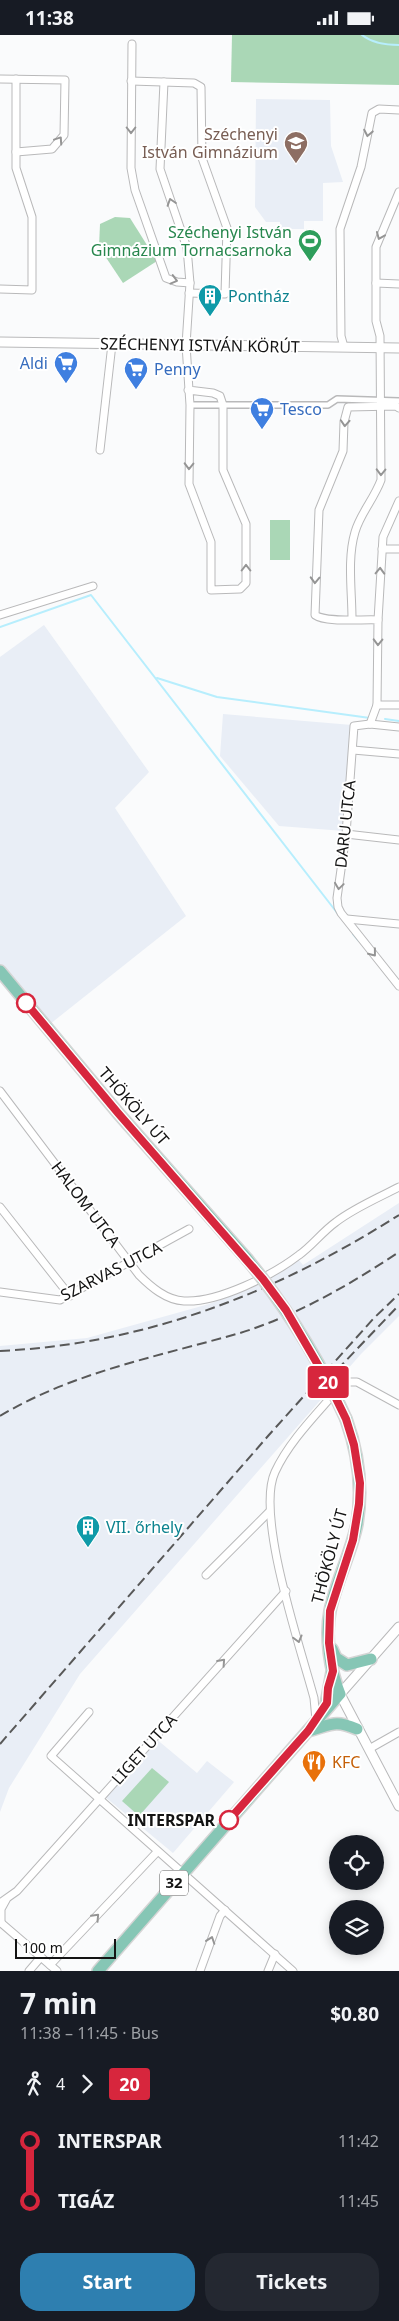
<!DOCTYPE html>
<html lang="en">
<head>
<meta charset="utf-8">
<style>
	body { margin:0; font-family:"Noto Sans",sans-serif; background:#242831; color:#f1f3f6; height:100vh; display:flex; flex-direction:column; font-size:19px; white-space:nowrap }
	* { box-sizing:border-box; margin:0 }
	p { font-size:16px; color:#9ea1a6 }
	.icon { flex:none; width:28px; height:28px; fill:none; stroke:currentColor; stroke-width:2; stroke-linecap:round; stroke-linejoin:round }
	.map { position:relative; height:1936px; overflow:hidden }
	.details { display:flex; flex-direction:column; background:#171b24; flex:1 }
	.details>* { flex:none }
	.badge { padding:0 10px; border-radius:4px; font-size:18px; line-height:32px }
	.buttons { position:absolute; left:329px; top:1800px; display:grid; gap:10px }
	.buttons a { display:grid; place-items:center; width:55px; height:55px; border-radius:50%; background:#171b24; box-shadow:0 2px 12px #0003; font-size:25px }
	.scale { position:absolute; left:15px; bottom:12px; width:101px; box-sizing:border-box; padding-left:5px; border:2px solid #131313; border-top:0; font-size:14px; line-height:18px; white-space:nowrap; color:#131313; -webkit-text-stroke:4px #fff; paint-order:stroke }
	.map>.badge { position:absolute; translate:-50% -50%; box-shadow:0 0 0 2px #fff }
	.legs { display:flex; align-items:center; gap:8px; height:55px; padding:0 20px; font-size:16px }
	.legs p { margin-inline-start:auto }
	.headline { display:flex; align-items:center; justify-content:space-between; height:85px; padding:0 20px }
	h1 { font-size:28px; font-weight:700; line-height:38px }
	.cta { display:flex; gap:10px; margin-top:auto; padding:10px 20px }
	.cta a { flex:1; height:58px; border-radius:20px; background:#2e7fb0; color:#fff; font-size:20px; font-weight:700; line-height:58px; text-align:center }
	.cta a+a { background:#242831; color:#f1f3f6 }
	ul { padding:0 20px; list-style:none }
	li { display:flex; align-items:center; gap:18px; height:60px; font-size:19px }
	li i { display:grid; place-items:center; width:8px; height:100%; margin:0 6px; background:currentColor }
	li i::after { content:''; width:12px; height:12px; margin:-6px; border:4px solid; border-radius:50%; background:#171b24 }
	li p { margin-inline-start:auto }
	li:first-child i { background:linear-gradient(#0000 50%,currentColor 0) }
	li:last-child i { background:linear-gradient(currentColor 50%,#0000 0) }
	.status { display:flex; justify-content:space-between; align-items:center; height:35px; padding:0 25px; background:#171b24; direction:ltr }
	.status svg { height:14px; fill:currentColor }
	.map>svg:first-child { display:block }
	.built { fill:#e9eef6 }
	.green { fill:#aad7b6 }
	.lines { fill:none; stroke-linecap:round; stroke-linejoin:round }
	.stream { stroke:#b7eefd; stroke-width:2 }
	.pedestrian-casing { stroke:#b9b9ba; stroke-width:8 }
	.minor-casing { stroke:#b9b9ba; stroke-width:9 }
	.tertiary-casing { stroke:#b9b9ba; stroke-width:11 }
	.primary-casing { stroke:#d5d5d5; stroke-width:14 }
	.pedestrian { stroke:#fff; stroke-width:5 }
	.minor { stroke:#fff; stroke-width:7 }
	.tertiary { stroke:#fff; stroke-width:9 }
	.primary { stroke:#86c6b5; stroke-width:11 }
	.rail { stroke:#585858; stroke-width:2; stroke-dasharray:10 5; stroke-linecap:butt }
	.primary-bridge-casing { stroke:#d5d5d5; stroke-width:14; stroke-linecap:butt }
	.primary-bridge { stroke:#86c6b5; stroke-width:11 }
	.oneway { stroke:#959595 }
	.line-1-casing { stroke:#fff; stroke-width:11 }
	.line-1 { stroke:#d7263d; stroke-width:8 }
	.stop-1-dot { fill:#fff; stroke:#d7263d; stroke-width:2.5 }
	.labels { text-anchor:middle; stroke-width:4; stroke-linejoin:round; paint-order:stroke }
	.shield { fill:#fff; stroke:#5a5a5a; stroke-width:1 }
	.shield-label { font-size:15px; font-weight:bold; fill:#131313 }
	.education-label { font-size:16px; fill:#785e54; stroke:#fff; text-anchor:end }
	.leisure-label { font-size:16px; fill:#27864d; stroke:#fff; text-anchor:end }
	.culture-label { font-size:16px; fill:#0d838f; stroke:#fff; text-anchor:start }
	.street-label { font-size:16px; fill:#131313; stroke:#fff }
	.shop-label { font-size:16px; fill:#366cbe; stroke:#fff; text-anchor:start }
	.food-label { font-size:16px; fill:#c56008; stroke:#fff; text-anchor:start }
	.stop-label { font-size:16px; font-weight:bold; fill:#131313; stroke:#fff; text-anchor:end }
</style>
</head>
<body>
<div class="status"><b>11:38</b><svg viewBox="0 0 49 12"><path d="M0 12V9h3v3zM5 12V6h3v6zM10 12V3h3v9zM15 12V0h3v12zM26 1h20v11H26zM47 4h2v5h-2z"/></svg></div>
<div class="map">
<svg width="399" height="1936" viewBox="0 0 399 1936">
	<rect width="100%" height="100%" fill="#fafbfc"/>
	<!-- built -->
	<g class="built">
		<path d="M256 64 330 65 331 111 343 147 323 148V186H304V194H280V187H266L255 172Z"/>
		<path d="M44 590 149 737 115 773 186 881 45 993 0 935V622Z"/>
		<path d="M223 679 352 690 344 796 279 791 220 721Z"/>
		<path d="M399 1168V1281L361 1319 80 1639 9 1753 0 1777V1311L87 1303 209 1269 250 1254 297 1223 303 1230Z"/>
		<path d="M155 1703 197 1738 207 1726 234 1747 173 1818 104 1761Z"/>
	</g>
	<!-- green -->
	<g class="green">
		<path d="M232 0H399V50L231 47Z"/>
		<path d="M115 182 130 183 157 226 123 248 99 212 100 189Z"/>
		<rect x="270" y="485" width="20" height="40"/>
		<path d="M152 1733 169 1747 139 1781 122 1766Z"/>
	</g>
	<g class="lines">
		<!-- stream -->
		<g class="stream">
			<path d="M362 0C372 8 386 10 399 10"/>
			<path d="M0 592 91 560 338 879"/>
			<path d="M157 643 217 662 370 683"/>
			<path d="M385 684 399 686"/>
			<path d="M353 899 359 906"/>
		</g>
		<!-- pedestrian casing -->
		<g class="pedestrian-casing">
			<path id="pedestrian" d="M190 370H328L337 364 399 366"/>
		</g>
		<!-- minor casing -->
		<g class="minor-casing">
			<g id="minor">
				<path d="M132 9 131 133 135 155 166 243 177 247 190 248"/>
				<path d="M0 44 65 45 64 100 52 114 16 117"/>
				<path d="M131 46 194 48 201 52 202 123 227 193 225 259 189 258"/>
				<path d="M164 47 160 134 187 213 190 248 186 310 190 370 189 449 211 507V555L240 554 246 548V489L223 435V370L220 361 213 358 188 355"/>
				<path d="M376 248 399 249"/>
				<path d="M0 254 32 255V182L16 133V44"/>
				<path d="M344 312 341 301 340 194 361 132 372 78 379 74 399 75"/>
				<path d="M100 415 112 309"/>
				<path d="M382 514H399"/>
				<path d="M0 580 93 551"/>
				<path d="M352 584C352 556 347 524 355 497 360 479 374 464 381 445L380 301 376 286V212L399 157"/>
				<path d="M378 585 383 502 399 466"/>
				<path d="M377 670H399"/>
				<path d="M370 689 377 670 378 585C363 584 326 588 315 580L319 475 343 416 344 387 348 372 396 371 399 373"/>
				<path d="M399 692 370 689 354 691 346 799 337 863 338 872 341 878 399 951"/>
				<path d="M353 715 399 719"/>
				<path d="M346 799 399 805"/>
				<path d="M347 884 399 889"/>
				<path d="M0 1056 139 1240C151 1252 166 1265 184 1266 218 1268 273 1240 299 1220 312 1211 322 1197 336 1187 354 1173 378 1163 399 1152"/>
				<path d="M0 1172 70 1261"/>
				<path d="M0 1257 60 1265 189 1194"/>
				<path d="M206 1540 269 1477"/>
				<path d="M89 1677 51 1721 293 1936"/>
				<path d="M316 1685 314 1663C301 1614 255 1480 275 1437 290 1404 321 1375 344 1347H357L399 1370"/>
				<path d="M369 1714 399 1697"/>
				<path d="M0 1868 17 1856 286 1556"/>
				<path d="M0 1887 57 1936"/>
				<path d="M1 1888V1874L6 1865"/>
				<path d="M50 1930 157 1817"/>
				<path d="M29 1936 41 1922"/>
				<path d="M200 1936 220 1881 225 1875"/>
				<path d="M268 1936 275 1919"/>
			</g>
		</g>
		<!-- tertiary casing -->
		<g class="tertiary-casing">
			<g id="tertiary">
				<path d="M0 307 399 313"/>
				<path d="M399 1592 340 1659 399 1771"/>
			</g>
		</g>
		<!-- primary casing -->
		<g class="primary-casing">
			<g id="primary">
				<path d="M0 936 118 1078 247 1224"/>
				<path d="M332 1614 336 1623 347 1630 371 1624"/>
				<path d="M325 1675 332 1637"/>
				<path d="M308 1696C331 1690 334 1684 357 1694"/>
				<path d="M98 1936 340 1659C330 1635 325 1602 330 1576 336 1546 351 1519 357 1489 363 1453 358 1417 346 1384"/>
			</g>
		</g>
		<!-- pedestrian -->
		<use href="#pedestrian" class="pedestrian"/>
		<!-- minor -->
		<use href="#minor" class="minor"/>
		<!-- tertiary -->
		<use href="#tertiary" class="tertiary"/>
		<!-- primary -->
		<use href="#primary" class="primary"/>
		<!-- rail -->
		<g class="rail">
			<path d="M0 1316C146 1309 276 1258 399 1180"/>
			<path d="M337 1335 399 1270"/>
			<path d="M0 1381C73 1337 160 1321 240 1298 298 1280 349 1250 399 1217"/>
			<path d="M0 1709 268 1401 374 1283 399 1259"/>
		</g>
		<!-- primary-bridge casing -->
		<g class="primary-bridge-casing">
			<path id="primary-bridge" d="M247 1224C287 1273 320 1326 346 1384"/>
		</g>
		<!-- primary-bridge -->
		<use href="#primary-bridge" class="primary-bridge"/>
	</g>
	<!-- one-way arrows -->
	<defs><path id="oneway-chevron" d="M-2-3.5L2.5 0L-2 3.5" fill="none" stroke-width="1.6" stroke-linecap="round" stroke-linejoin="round" transform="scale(1.25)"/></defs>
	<g class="oneway">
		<use href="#oneway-chevron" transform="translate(131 95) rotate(90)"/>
		<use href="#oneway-chevron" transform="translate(368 98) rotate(101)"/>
		<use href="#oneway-chevron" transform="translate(59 105) rotate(-56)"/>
		<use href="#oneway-chevron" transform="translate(171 167) rotate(-108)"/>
		<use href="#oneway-chevron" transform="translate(380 201) rotate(113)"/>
		<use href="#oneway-chevron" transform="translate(174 245) rotate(15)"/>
		<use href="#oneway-chevron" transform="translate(345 388) rotate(94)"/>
		<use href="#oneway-chevron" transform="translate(189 431) rotate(91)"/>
		<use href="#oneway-chevron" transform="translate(381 437) rotate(91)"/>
		<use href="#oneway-chevron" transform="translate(246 533) rotate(-90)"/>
		<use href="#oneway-chevron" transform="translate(380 536) rotate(-88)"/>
		<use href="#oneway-chevron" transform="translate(315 545) rotate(92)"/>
		<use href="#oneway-chevron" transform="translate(378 607) rotate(91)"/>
		<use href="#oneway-chevron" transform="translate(339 851) rotate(98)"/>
		<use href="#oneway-chevron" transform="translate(373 918) rotate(52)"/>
		<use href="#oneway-chevron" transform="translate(298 1604) rotate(75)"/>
		<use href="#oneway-chevron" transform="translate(222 1627) rotate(-48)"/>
		<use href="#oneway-chevron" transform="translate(96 1882) rotate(-47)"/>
		<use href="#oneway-chevron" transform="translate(211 1905) rotate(-71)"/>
	</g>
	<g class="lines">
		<!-- line-1 casing -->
		<g class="line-1-casing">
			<path id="line-1" d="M26 968 118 1078 263 1244 286 1275 328 1347 346 1384 354 1410 360 1448 359 1469 353 1505 330 1576 329 1608 333 1636 328 1653 327 1668 308 1696 229 1785"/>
		</g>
		<!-- line-1 -->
		<use href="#line-1" class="line-1"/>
	</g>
	<!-- icons -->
	<defs>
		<g id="school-pin" transform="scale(1.25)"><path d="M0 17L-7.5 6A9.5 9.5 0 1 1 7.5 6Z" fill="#8d6e63" stroke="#fff"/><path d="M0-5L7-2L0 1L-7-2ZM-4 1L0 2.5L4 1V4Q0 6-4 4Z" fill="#fff"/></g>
		<g id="stadium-pin" transform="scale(1.25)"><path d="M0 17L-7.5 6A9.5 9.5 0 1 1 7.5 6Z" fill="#2e9e5b" stroke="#fff"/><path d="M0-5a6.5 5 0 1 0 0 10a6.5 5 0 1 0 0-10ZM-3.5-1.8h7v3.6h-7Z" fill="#fff"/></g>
		<g id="building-pin" transform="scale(1.25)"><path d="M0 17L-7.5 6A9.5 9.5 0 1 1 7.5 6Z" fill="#0f9aa8" stroke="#fff"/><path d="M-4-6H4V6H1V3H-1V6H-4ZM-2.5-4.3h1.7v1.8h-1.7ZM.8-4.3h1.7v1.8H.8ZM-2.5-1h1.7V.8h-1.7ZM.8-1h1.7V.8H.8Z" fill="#fff"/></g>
		<g id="supermarket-pin" transform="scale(1.25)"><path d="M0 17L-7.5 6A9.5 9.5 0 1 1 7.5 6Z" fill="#3f7fe0" stroke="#fff"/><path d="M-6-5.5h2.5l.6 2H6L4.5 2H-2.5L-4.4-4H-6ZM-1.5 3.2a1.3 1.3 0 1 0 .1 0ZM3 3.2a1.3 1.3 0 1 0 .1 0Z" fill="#fff"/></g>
		<g id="restaurant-pin" transform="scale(1.25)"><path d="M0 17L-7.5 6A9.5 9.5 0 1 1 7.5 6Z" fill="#e8710a" stroke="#fff"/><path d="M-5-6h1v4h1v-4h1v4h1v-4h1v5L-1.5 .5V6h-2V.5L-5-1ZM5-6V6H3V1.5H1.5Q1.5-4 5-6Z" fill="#fff"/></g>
	</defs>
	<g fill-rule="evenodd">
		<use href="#school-pin" x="296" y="108"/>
		<use href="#stadium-pin" x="310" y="206"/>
		<use href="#building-pin" x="210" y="261"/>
		<use href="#supermarket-pin" x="66" y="328"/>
		<use href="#supermarket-pin" x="136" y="334"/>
		<use href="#supermarket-pin" x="262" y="374"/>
		<use href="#building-pin" x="88" y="1492"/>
		<use href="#restaurant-pin" x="314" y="1727"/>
	</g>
	<!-- markers -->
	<g class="stop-1-dot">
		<circle cx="26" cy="968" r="9"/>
		<circle cx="229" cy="1785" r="9"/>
	</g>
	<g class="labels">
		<!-- shield labels -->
		<rect class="shield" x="160" y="1835.5" width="28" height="25" rx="4"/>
		<g class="shield-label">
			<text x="174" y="1853">32</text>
		</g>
		<!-- education labels -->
		<g class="education-label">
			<text x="278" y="105">Széchenyi<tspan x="278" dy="18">István Gimnázium</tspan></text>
		</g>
		<!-- leisure labels -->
		<g class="leisure-label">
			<text x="292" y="203">Széchenyi István<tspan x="292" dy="18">Gimnázium Tornacsarnoka</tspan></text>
		</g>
		<!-- culture labels -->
		<g class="culture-label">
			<text x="228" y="267">Pontház</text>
			<text x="106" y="1498">VII. őrhely</text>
		</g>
		<!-- street labels -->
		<g class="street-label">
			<text transform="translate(200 310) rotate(1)" y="6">SZÉCHENYI ISTVÁN KÖRÚT</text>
			<text transform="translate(345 789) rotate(-84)" y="6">DARU UTCA</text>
			<text transform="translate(134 1071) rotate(49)" y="6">THÖKÖLY ÚT</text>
			<text transform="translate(86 1169) rotate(53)" y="6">HALOM UTCA</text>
			<text transform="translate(111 1236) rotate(-27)" y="6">SZARVAS UTCA</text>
			<text transform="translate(329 1521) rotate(-75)" y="6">THÖKÖLY ÚT</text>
			<text transform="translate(144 1714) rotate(-48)" y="6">LIGET UTCA</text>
		</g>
		<!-- shop labels -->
		<g class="shop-label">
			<text x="48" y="334" text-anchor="end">Aldi</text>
			<text x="154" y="340">Penny</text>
			<text x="280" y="380">Tesco</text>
		</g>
		<!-- food labels -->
		<g class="food-label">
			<text x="332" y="1733">KFC</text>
		</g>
		<!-- stop labels -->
		<g class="stop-label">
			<text x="215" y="1791">INTERSPAR</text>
		</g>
	</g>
</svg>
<div class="buttons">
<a><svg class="icon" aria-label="locate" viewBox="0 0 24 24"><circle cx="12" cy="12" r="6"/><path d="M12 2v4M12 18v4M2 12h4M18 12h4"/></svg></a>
<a><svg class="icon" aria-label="layers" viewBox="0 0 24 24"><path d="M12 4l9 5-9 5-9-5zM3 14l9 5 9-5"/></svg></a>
</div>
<div class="scale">100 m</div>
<b class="badge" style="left:328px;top:1347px;background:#d7263d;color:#fff">20</b>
</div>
<section class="details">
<div class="headline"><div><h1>7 min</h1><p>11:38 – 11:45 · Bus</p></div><b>$0.80</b></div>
<div class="legs"><svg class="icon" aria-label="walk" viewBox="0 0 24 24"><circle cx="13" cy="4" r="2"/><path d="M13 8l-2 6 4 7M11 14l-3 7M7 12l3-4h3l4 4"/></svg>4<svg class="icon" aria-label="forward" viewBox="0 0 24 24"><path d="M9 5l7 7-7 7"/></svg><b class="badge" style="background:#d7263d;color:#fff">20</b></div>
<ul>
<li><i style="color:#d7263d"></i><b>INTERSPAR</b><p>11:42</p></li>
<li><i style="color:#d7263d"></i><b>TIGÁZ</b><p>11:45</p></li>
</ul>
<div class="cta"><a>Start</a><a>Tickets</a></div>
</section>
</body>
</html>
